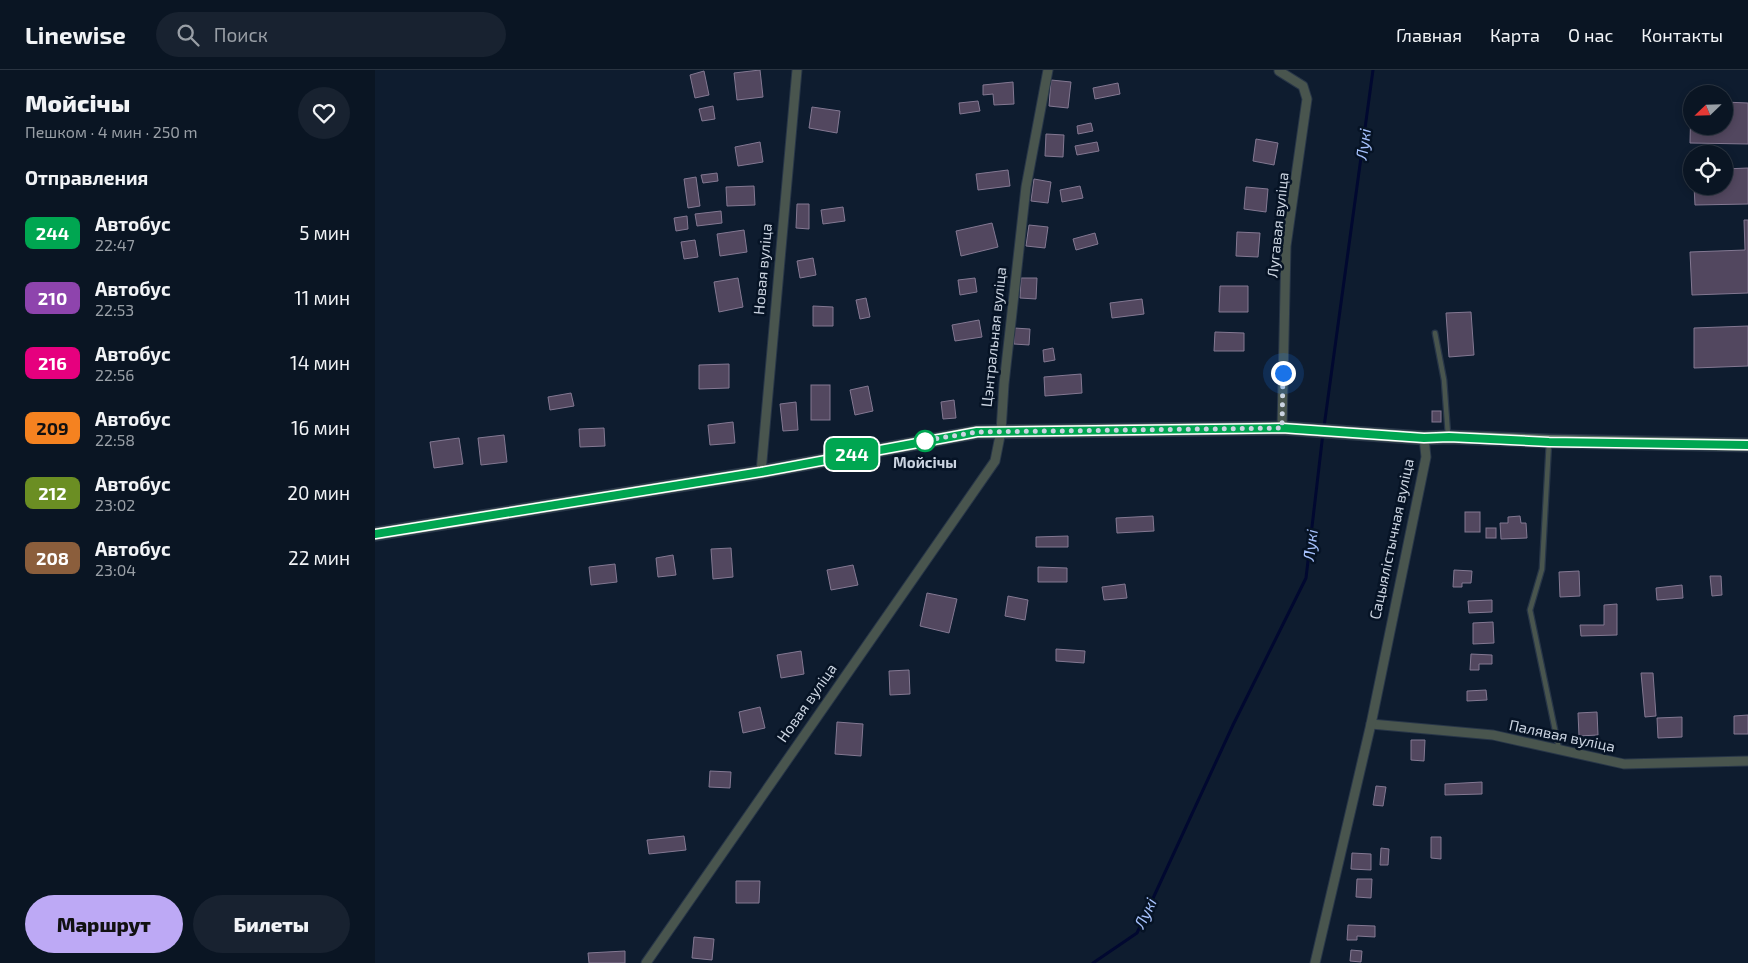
<!DOCTYPE html>
<html lang="ru">
<head>
<meta charset="utf-8">
<style>
	body { margin:0; font-family:"Exo 2",sans-serif; background:#182230; color:#f1f3f6; height:100vh; display:flex; flex-direction:column; font-size:19px; white-space:nowrap }
	* { box-sizing:border-box; margin:0 }
	p { font-size:16px; color:#999fa6 }
	.icon { flex:none; width:28px; height:28px; fill:none; stroke:currentColor; stroke-width:2; stroke-linecap:round; stroke-linejoin:round }
	.map { position:relative; flex:1; overflow:hidden }
	.sheet { display:flex; flex-direction:column; background:#0a1523; width:375px }
	.sheet>* { flex:none }
	.badge { padding:0 10px; border-radius:8px; font-size:18px; line-height:32px }
	.needle { width:32px; rotate:247deg }
	.controls { position:absolute; left:1308px; top:15px; display:grid; gap:10px }
	.controls a { display:grid; place-items:center; width:50px; height:50px; border-radius:50%; background:#0a1523; box-shadow:0 2px 8px #0003,0 0 0 1px #2a3441; font-size:25px }
	.you { position:absolute; width:25px; height:25px; margin:-12px; border:4px solid #fff; border-radius:50%; background:#1a73e8; box-shadow:0 0 0 8px #1a73e833 }
	.map>.badge { position:absolute; translate:-50% -50%; box-shadow:0 0 0 2px #fff }
	h2 { padding:0 25px; font-size:19px; line-height:45px }
	.round { display:grid; place-items:center; flex:none; width:52px; height:52px; border-radius:26px; background:#182230 }
	.head { display:flex; align-items:center; justify-content:space-between; height:85px; padding:0 25px }
	h1 { font-size:24px; font-weight:800; line-height:38px }
	.cta { display:flex; gap:10px; margin-top:auto; padding:10px 25px }
	.cta a { flex:1; height:58px; border-radius:30px; background:#bda9f5; color:#111; font-size:20px; font-weight:800; line-height:58px; text-align:center }
	.cta a+a { background:#182230; color:#f1f3f6 }
	ul { padding:0; list-style:none }
	li { display:flex; align-items:center; gap:15px; height:65px; padding:0 25px }
	li div { flex:1 }
	li b { display:block; font-size:19px }
	li em { font-style:normal }
	li .badge { min-width:55px; font-weight:700; text-align:center }
	header { display:flex; align-items:center; gap:30px; box-sizing:border-box; height:70px; padding:0 25px; background:#0a1523; border-bottom:1px solid #2a3441 }
	header strong { font-size:24px }
	nav { display:flex; gap:28px; margin-inline-start:auto; font-size:18px }
	.search { width:350px; height:45px; background:#182230; display:flex; align-items:center; gap:12px; box-sizing:border-box; padding:0 18px; border-radius:28px; color:#999fa6; font-size:19px }
	main { display:flex; flex:1; min-height:0 }
	.map>svg:first-child { display:block }
	.lines { fill:none; stroke-linecap:round; stroke-linejoin:round }
	.stream { stroke:#010830; stroke-width:3 }
	.building { fill:#52475f; stroke:#837892 }
	.lane-casing { stroke:#283648; stroke-width:7 }
	.street-casing { stroke:#283648; stroke-width:11 }
	.secondary-casing { stroke:#283648; stroke-width:15 }
	.lane { stroke:#49554e; stroke-width:4.5 }
	.street { stroke:#49554e; stroke-width:9 }
	.secondary { stroke:#62766a; stroke-width:12 }
	.line-casing { stroke:#fff; stroke-width:11 }
	.line { stroke:#00a651; stroke-width:8 }
	.walk { stroke:#cbd4e1; stroke-width:5; stroke-dasharray:0 9 }
	.stop-dot { fill:#fff; stroke:#00a651; stroke-width:2.5 }
	.labels { text-anchor:middle; stroke-width:5; stroke-linejoin:round; paint-order:stroke }
	.street-label { font-size:15px; fill:#cbd4e1; stroke:#061325 }
	.stop-label { font-size:15px; font-weight:bold; fill:#cbd4e1; stroke:#061325 }
	.water-label { font-size:16px; font-style:italic; fill:#a6c1fc; stroke:#061325 }
</style>
</head>
<body>
<header>
<strong>Linewise</strong>
<div class="search"><svg class="icon" aria-label="search" viewBox="0 0 24 24"><circle cx="10" cy="10" r="6"/><path d="M15 15l6 6"/></svg>Поиск</div>
<nav><a>Главная</a><a>Карта</a><a>О нас</a><a>Контакты</a></nav>
</header>
<main>
<section class="sheet">
<div class="head"><div><h1>Мойсічы</h1><p>Пешком · 4 мин · 250 m</p></div><a class="round"><svg class="icon" aria-label="heart" viewBox="0 0 24 24"><path d="M12 20l-8-8c-3-5 5-10 8-4 3-6 11-1 8 4z"/></svg></a></div>
<h2>Отправления</h2>
<ul>
<li><span class="badge" style="background:#00a651;color:#fff">244</span><div><b>Автобус</b><p>22:47</p></div><em>5 мин</em></li>
<li><span class="badge" style="background:#8e44ad;color:#fff">210</span><div><b>Автобус</b><p>22:53</p></div><em>11 мин</em></li>
<li><span class="badge" style="background:#e6007e;color:#fff">216</span><div><b>Автобус</b><p>22:56</p></div><em>14 мин</em></li>
<li><span class="badge" style="background:#f58220;color:#111">209</span><div><b>Автобус</b><p>22:58</p></div><em>16 мин</em></li>
<li><span class="badge" style="background:#6b8e23;color:#fff">212</span><div><b>Автобус</b><p>23:02</p></div><em>20 мин</em></li>
<li><span class="badge" style="background:#8b5e3c;color:#fff">208</span><div><b>Автобус</b><p>23:04</p></div><em>22 мин</em></li>
</ul>
<div class="cta"><a>Маршрут</a><a>Билеты</a></div>
</section>
<div class="map">
<svg width="1373" height="893" viewBox="0 0 1373 893">
	<rect width="100%" height="100%" fill="#0e1c2f"/>
	<g class="lines">
		<!-- stream -->
		<g class="stream">
			<path d="M949 357 998 0"/>
			<path d="M718 893 762 863 858 655 931 508 948 363"/>
		</g>
	</g>
	<!-- building -->
	<g class="building">
		<path d="M385 0 388 27 362 30 359 3Z"/>
		<path d="M329 1 334 25 320 28 315 5Z"/>
		<path d="M676 10 696 12 693 38 674 36Z"/>
		<path d="M638 12 639 34 619 35 618 24 608 25V15Z"/>
		<path d="M743 13 745 24 720 29 718 18Z"/>
		<path d="M603 31 605 41 585 44 584 33Z"/>
		<path d="M1316 32V56H1349V32L1373 33V74L1315 73Z"/>
		<path d="M338 36 340 49 327 51 324 39Z"/>
		<path d="M437 37 465 41 462 63 434 58Z"/>
		<path d="M716 53 718 61 703 64 702 56Z"/>
		<path d="M671 64 689 65 688 87 670 86Z"/>
		<path d="M881 69 903 73 899 95 878 91Z"/>
		<path d="M385 72 388 92 363 96 360 77Z"/>
		<path d="M722 72 724 81 702 85 700 76Z"/>
		<path d="M1373 98V134L1320 135 1319 116H1349V99Z"/>
		<path d="M633 100 635 116 603 120 601 104Z"/>
		<path d="M342 103 343 111 328 113 326 105Z"/>
		<path d="M321 107 325 136 313 138 309 109Z"/>
		<path d="M659 109 676 112 673 133 656 131Z"/>
		<path d="M379 116 380 135 352 136 351 117Z"/>
		<path d="M705 116 708 128 687 132 685 120Z"/>
		<path d="M871 117 893 119 891 142 869 139Z"/>
		<path d="M422 134H434V159L421 158Z"/>
		<path d="M468 137 470 151 448 154 446 140Z"/>
		<path d="M346 141 347 153 322 156 320 144Z"/>
		<path d="M312 146 313 159 301 161 299 148Z"/>
		<path d="M1369 150H1373V223L1317 225 1315 182 1370 180Z"/>
		<path d="M617 153 623 177 586 186 581 161Z"/>
		<path d="M654 155 673 157 670 178 651 176Z"/>
		<path d="M369 160 372 182 345 186 342 164Z"/>
		<path d="M862 162 885 163 883 187 861 186Z"/>
		<path d="M720 163 723 174 701 180 698 169Z"/>
		<path d="M320 170 323 187 309 189 306 172Z"/>
		<path d="M438 188 441 205 425 208 422 191Z"/>
		<path d="M363 208 368 237 344 242 339 212Z"/>
		<path d="M600 208 602 222 585 225 583 210Z"/>
		<path d="M646 208H662L661 229 645 228Z"/>
		<path d="M845 216H873V242H844Z"/>
		<path d="M491 228 495 247 485 249 481 230Z"/>
		<path d="M767 229 769 244 737 248 735 233Z"/>
		<path d="M438 236 458 237V256H438Z"/>
		<path d="M1096 242 1099 285 1074 287 1071 243Z"/>
		<path d="M604 250 607 267 580 271 577 255Z"/>
		<path d="M1373 256V296L1319 298V258Z"/>
		<path d="M639 258 655 259 654 275 639 274Z"/>
		<path d="M840 262 869 263V281H839Z"/>
		<path d="M678 278 680 290 669 292 668 280Z"/>
		<path d="M354 294V318L324 319V295Z"/>
		<path d="M706 304 707 323 670 326 669 307Z"/>
		<rect x="436" y="315" width="19" height="35"/>
		<path d="M493 316 498 341 480 345 475 320Z"/>
		<path d="M196 323 199 336 175 340 173 327Z"/>
		<path d="M579 330 581 348 568 349 566 332Z"/>
		<path d="M421 332 423 360 408 361 405 334Z"/>
		<rect x="1057" y="341" width="9" height="11"/>
		<path d="M358 352 360 373 335 375 333 355Z"/>
		<path d="M229 358 230 376 205 377 204 359Z"/>
		<path d="M129 365 132 392 106 395 103 368Z"/>
		<path d="M84 368 88 394 59 398 55 372Z"/>
		<rect x="1090" y="442" width="15" height="20"/>
		<path d="M778 446 779 461 742 463 741 448Z"/>
		<path d="M1145 446 1146 453H1151L1152 468 1126 469 1125 453H1133V447Z"/>
		<rect x="1111" y="458" width="10" height="10"/>
		<path d="M693 466V477H661V467Z"/>
		<path d="M356 478 358 507 338 509 336 479Z"/>
		<path d="M298 485 301 505 283 507 281 488Z"/>
		<path d="M240 494 242 512 216 515 214 497Z"/>
		<path d="M478 495 483 515 456 520 452 500Z"/>
		<path d="M663 497 692 498V512H663Z"/>
		<path d="M1079 500 1097 501 1096 513H1087V517H1078Z"/>
		<path d="M1204 501 1205 526 1185 527 1184 502Z"/>
		<path d="M1335 506H1346L1347 525 1337 526Z"/>
		<path d="M750 514 752 528 729 530 727 517Z"/>
		<path d="M1307 515 1308 528 1282 530 1281 518Z"/>
		<path d="M552 523 582 529 574 563 545 556Z"/>
		<path d="M633 526 653 530 650 550 630 546Z"/>
		<path d="M1117 530V542L1094 543 1093 531Z"/>
		<path d="M1242 534V565L1206 566 1205 555H1229V535Z"/>
		<path d="M1118 552 1119 573 1098 574V553Z"/>
		<path d="M681 579 710 581 709 593 681 591Z"/>
		<path d="M426 581 429 604 406 608 402 585Z"/>
		<path d="M1096 584 1117 585V594H1104V600H1095Z"/>
		<path d="M534 600 535 624 515 625 514 601Z"/>
		<path d="M1266 603H1278L1281 646 1270 647Z"/>
		<path d="M1111 620 1112 630 1092 631V621Z"/>
		<path d="M385 637 390 658 368 663 364 642Z"/>
		<path d="M1222 642 1223 665 1204 666 1203 643Z"/>
		<path d="M1373 645V664H1359V646Z"/>
		<path d="M1307 647V667L1283 668 1282 648Z"/>
		<path d="M462 652 488 654 486 686 460 684Z"/>
		<path d="M1036 670H1050L1049 691 1036 690Z"/>
		<path d="M335 701 356 702 355 718 334 717Z"/>
		<path d="M1107 712V724L1070 725V714Z"/>
		<path d="M1001 716 1011 717 1008 736 998 735Z"/>
		<path d="M309 766 311 780 274 784 272 770Z"/>
		<path d="M1056 767H1066V789L1056 788Z"/>
		<path d="M1006 778 1014 779 1013 795H1005Z"/>
		<path d="M977 783 996 784V800L976 799Z"/>
		<path d="M982 809H997L996 828 981 827Z"/>
		<path d="M361 811H385L384 833H361Z"/>
		<path d="M973 855 1000 856V867L982 866V870H972Z"/>
		<path d="M319 867 339 869 337 890 317 888Z"/>
		<path d="M976 880 987 881 986 892 975 891Z"/>
		<path d="M250 881V893H214L213 883Z"/>
	</g>
	<g class="lines">
		<!-- lane casing -->
		<g class="lane-casing">
			<g id="lane">
				<path d="M1060 263 1069 310 1073 365"/>
				<path d="M1174 372 1167 499 1155 540 1184 679"/>
			</g>
		</g>
		<!-- street casing -->
		<g class="street-casing">
			<g id="street">
				<path d="M904 1 928 16 932 29 911 176 907 358"/>
				<path d="M386 402 422 0"/>
				<path d="M996 654 1118 665 1249 694 1373 691"/>
				<path d="M271 893 620 391 626 361 629 314 651 117 673 0"/>
				<path d="M940 893 996 654 1051 387 1049 368"/>
			</g>
		</g>
		<!-- secondary casing -->
		<g class="secondary-casing">
			<path id="secondary" d="M0 464 386 402 602 362 907 358 1049 368 1074 367 1174 371 1373 375"/>
		</g>
		<!-- lane -->
		<use href="#lane" class="lane"/>
		<!-- street -->
		<use href="#street" class="street"/>
		<!-- secondary -->
		<use href="#secondary" class="secondary"/>
	</g>
	<g class="lines">
		<!-- line casing -->
		<g class="line-casing">
			<path id="line" d="M0 464 386 402 602 362 907 358 1049 368 1074 367 1174 372 1373 375"/>
		</g>
		<!-- line -->
		<use href="#line" class="line"/>
		<!-- walk -->
		<path class="walk" d="M550 371H547L602 362 907 358 908 303"/>
	</g>
	<!-- markers -->
	<circle class="stop-dot" cx="550" cy="371" r="10"/>
	<g class="labels">
		<!-- street labels -->
		<g class="street-label">
			<text transform="translate(903 155) rotate(-84)" y="5">Лугавая вуліца</text>
			<text transform="translate(388 199) rotate(-85)" y="5">Новая вуліца</text>
			<text transform="translate(619 267) rotate(-84)" y="5">Цэнтральная вуліца</text>
			<text transform="translate(1017 469) rotate(-78)" y="5">Сацыялістычная вуліца</text>
			<text transform="translate(432 633) rotate(-55)" y="5">Новая вуліца</text>
			<text transform="translate(1187 666) rotate(12)" y="5">Палявая вуліца</text>
		</g>
		<!-- stop labels -->
		<g class="stop-label">
			<text x="550" y="398">Мойсічы</text>
		</g>
		<!-- water labels -->
		<g class="water-label">
			<text transform="translate(988 74) rotate(-82)" y="6">Лукі</text>
			<text transform="translate(935 475) rotate(-83)" y="6">Лукі</text>
			<text transform="translate(770 843) rotate(-64)" y="6">Лукі</text>
		</g>
	</g>
</svg>
<div class="controls">
<a><svg class="needle" viewBox="-14 -14 28 28"><path d="M0-13l5 13h-10z" fill="#e53935"/><path d="M0 13l5-13h-10z" fill="#999fa6"/></svg></a>
<a><svg class="icon" aria-label="locate" viewBox="0 0 24 24"><circle cx="12" cy="12" r="6"/><path d="M12 2v4M12 18v4M2 12h4M18 12h4"/></svg></a>
</div>
<div class="you" style="left:908px;top:303px"></div>
<b class="badge" style="left:477px;top:384px;background:#00a651;color:#fff">244</b>
</div>
</main>
</body>
</html>
